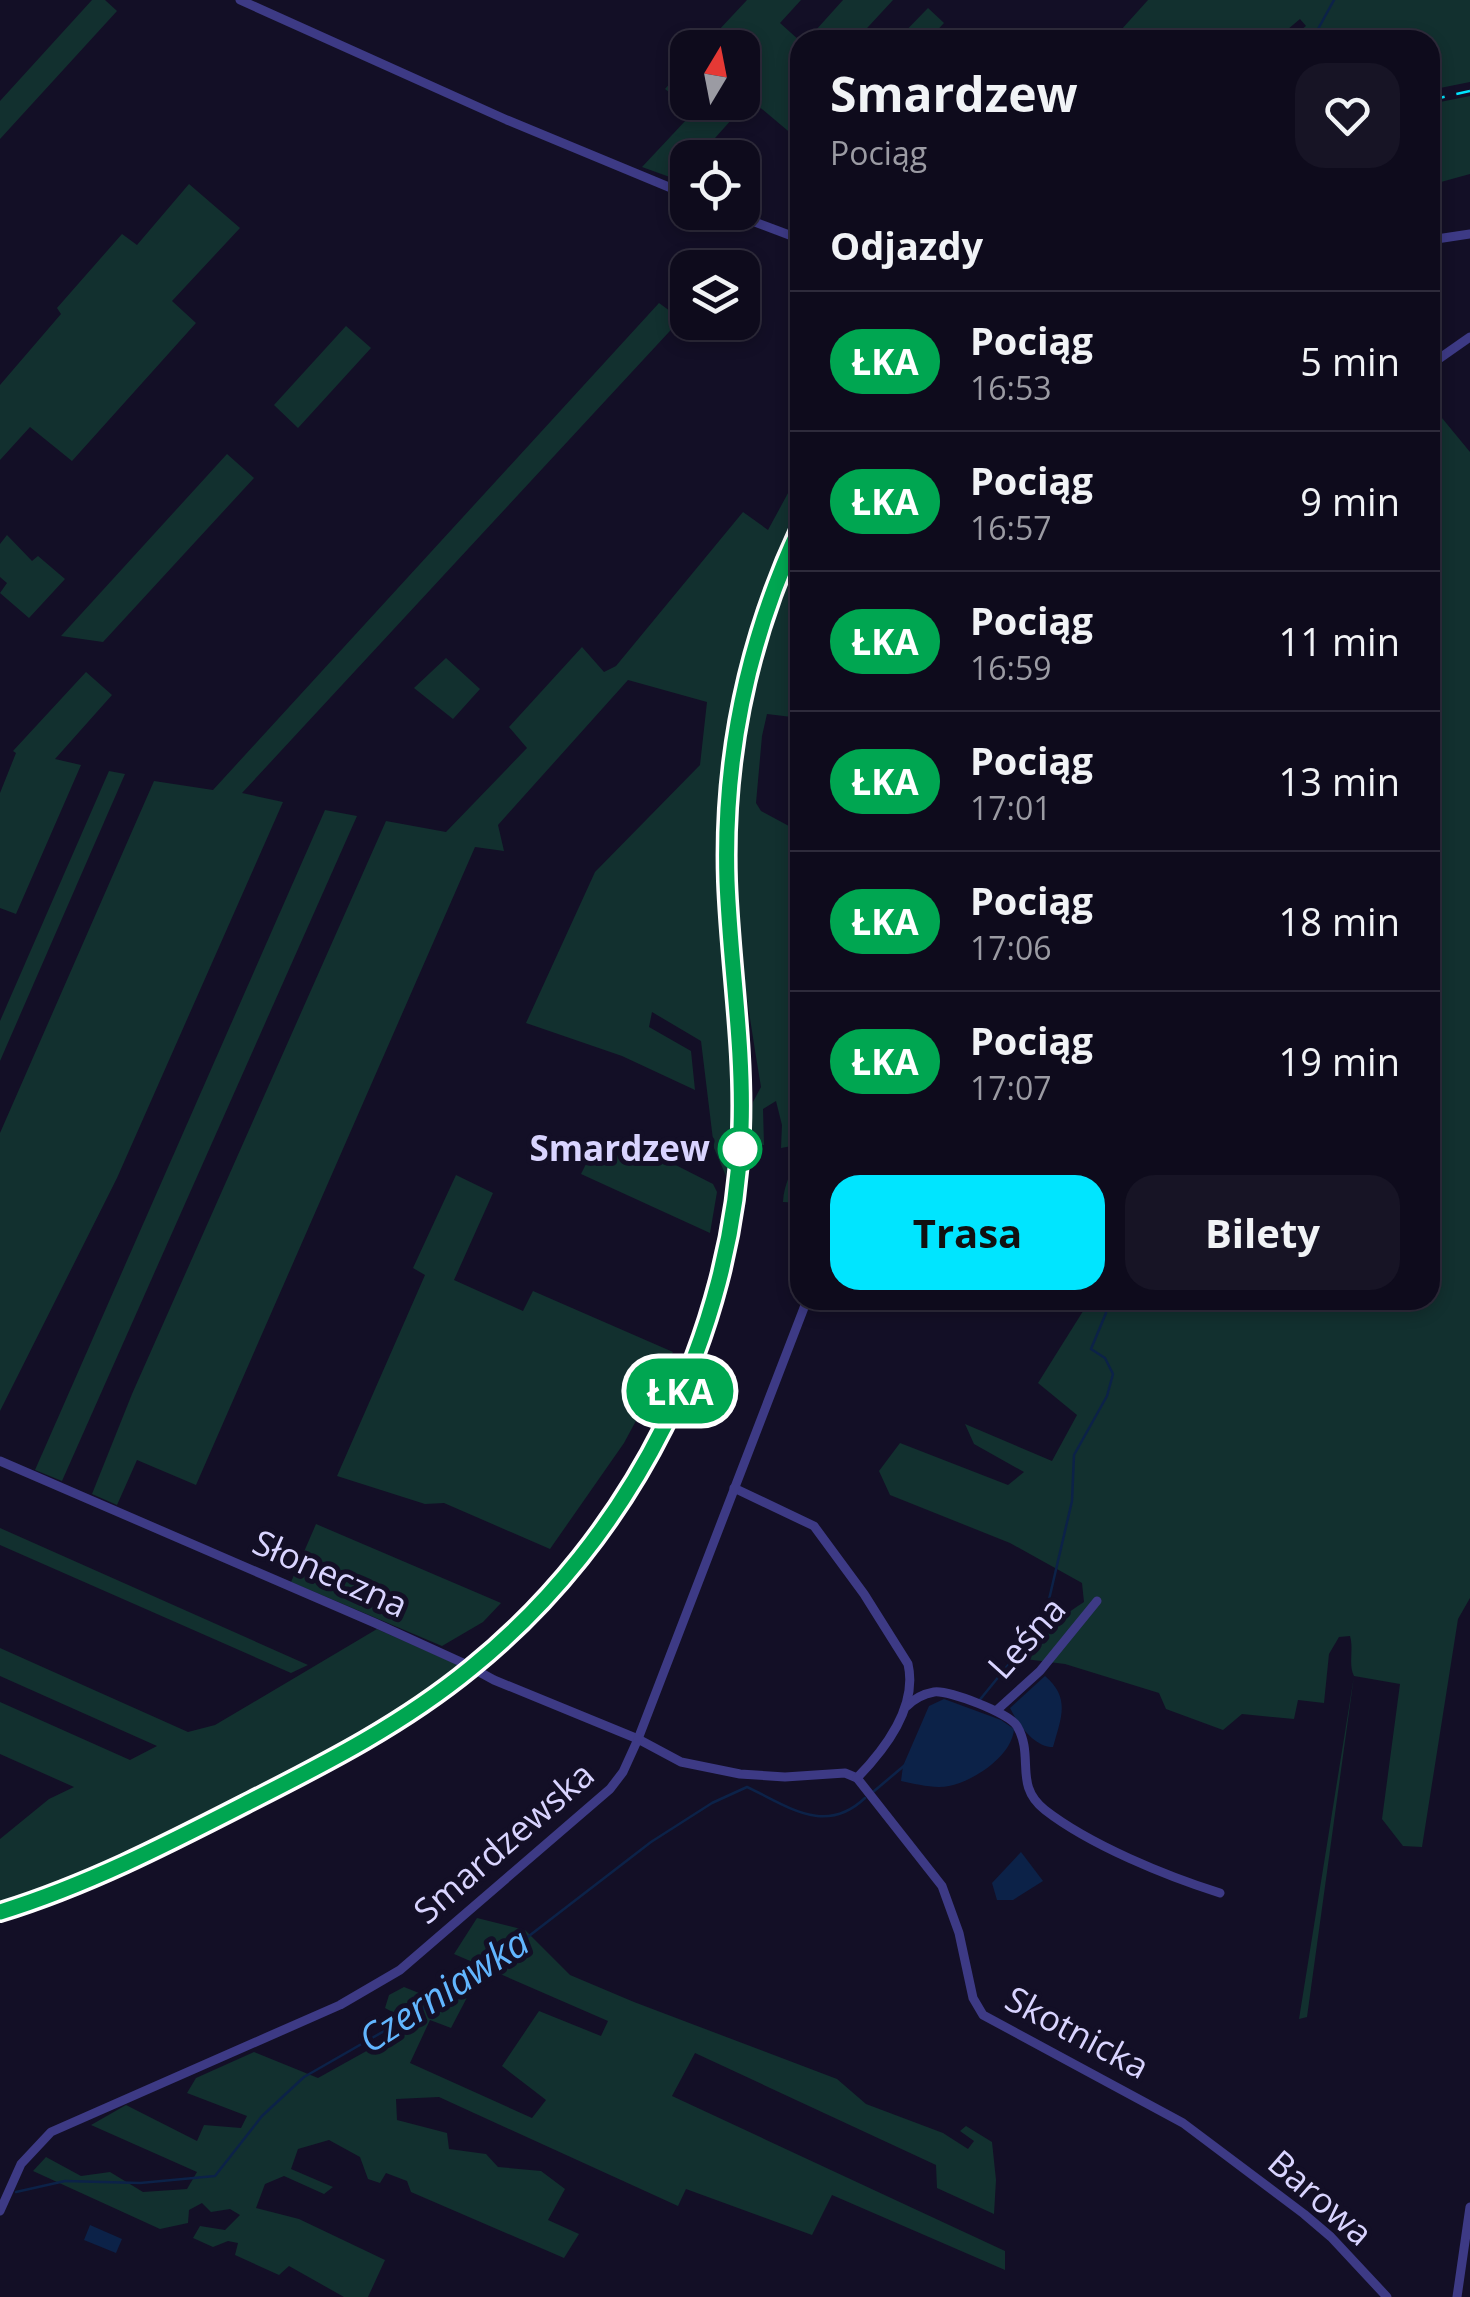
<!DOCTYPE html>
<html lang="pl">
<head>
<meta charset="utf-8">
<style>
	body { margin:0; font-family:"Open Sans",sans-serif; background:#171425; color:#f1f3f6; height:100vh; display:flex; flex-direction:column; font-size:38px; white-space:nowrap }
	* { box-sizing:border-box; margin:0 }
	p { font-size:32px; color:#9b9ba3 }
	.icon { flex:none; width:55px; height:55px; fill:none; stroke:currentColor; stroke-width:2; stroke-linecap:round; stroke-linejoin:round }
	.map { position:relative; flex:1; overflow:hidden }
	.details { position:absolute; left:790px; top:30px; width:650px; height:1280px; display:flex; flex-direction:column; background:#0e0b1c; border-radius:30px; box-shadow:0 5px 15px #0003,0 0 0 2px #2e2b3b }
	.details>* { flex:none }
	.badge { padding:0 20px; border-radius:32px; font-size:35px; line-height:65px }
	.needle { width:65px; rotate:10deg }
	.fabs { position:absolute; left:670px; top:30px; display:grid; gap:20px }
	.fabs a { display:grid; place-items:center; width:90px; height:90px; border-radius:20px; background:#0e0b1c; box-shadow:0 5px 15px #0003,0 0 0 2px #2e2b3b; font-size:50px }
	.map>.badge { position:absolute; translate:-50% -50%; box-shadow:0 0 0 5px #fff }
	h2 { padding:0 40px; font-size:38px; line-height:90px }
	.round { display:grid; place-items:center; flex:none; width:105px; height:105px; border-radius:30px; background:#171425 }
	.overview { display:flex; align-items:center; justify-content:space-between; height:170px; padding:0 40px }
	h1 { font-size:48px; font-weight:700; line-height:75px }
	.primary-button { display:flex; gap:20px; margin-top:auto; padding:20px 40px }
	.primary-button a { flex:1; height:115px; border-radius:30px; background:#00e5ff; color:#111; font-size:40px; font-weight:700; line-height:115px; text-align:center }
	.primary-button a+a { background:#171425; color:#f1f3f6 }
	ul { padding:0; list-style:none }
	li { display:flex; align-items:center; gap:30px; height:140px; padding:0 40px; border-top:2px solid #2e2b3b }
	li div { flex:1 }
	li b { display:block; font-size:38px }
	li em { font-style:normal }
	li .badge { min-width:110px; font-weight:700; text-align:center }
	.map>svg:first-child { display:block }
	.green { fill:#12302f }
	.water { fill:#0c2248 }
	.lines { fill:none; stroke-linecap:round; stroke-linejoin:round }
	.stream { stroke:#0c2248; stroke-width:2.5 }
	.minor { stroke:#3d3a85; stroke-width:9 }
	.rail { stroke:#00e5ff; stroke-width:2.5; stroke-dasharray:15 12; stroke-linecap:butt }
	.line-casing { stroke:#fff; stroke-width:22 }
	.line { stroke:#00a651; stroke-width:15 }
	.stop-dot { fill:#fff; stroke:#00a651; stroke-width:5 }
	.labels { text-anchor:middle; stroke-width:10; stroke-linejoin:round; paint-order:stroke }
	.stop-label { font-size:35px; font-weight:bold; fill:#d9d4ff; stroke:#130f26; text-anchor:end }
	.street-label { font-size:35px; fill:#d9d4ff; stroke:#130f26 }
	.water-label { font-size:38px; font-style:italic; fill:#62b6ff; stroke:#130f26 }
</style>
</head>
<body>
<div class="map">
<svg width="1470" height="2297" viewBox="0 0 1470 2297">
	<rect width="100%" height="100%" fill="#130f26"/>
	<!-- green -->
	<g class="green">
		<path d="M92 0H105L117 11 0 139V101Z"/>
		<path d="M747 0H801L780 23 800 41V141L750 99 698 157 688 158 687 169 678 180 642 167 702 103 742 102V48L703 47Z"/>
		<path d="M843 0H893L856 40H807Z"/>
		<path d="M1148 0H1470V82L1430 90V40H1288L1306 26 1300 19 1275 40H1112Z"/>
		<path d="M928 8 944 23 928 40H897Z"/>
		<path d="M687 64V88L678 99 665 89Z"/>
		<path d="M1470 96V174L1430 185V104Z"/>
		<path d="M189 184 240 228 172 301 196 323 72 461 30 427 0 460V385L61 314 57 308 122 234 137 245Z"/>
		<path d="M659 303 681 319 242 793 283 802 117 1178 0 1411V1133L154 781 213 790Z"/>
		<path d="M346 326 371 348 298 428 274 405Z"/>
		<path d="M1430 380 1442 418 1470 452V1598L1458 1619 1422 1847 1403 1846 1382 1819 1400 1684 1354 1676 1307 2017 1299 2019 1354 1676C1348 1664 1354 1649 1350 1636L1339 1637 1329 1654 1324 1703 1298 1700 1294 1719 1242 1714 1223 1730 1166 1709 1159 1693 1065 1664 1025 1659C1041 1633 1059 1618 1084 1602L1082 1583 1010 1543 890 1495 879 1471 900 1443 1008 1485 1024 1472 974 1444 965 1424 1052 1461 1077 1415 1038 1383 1090 1300H1430Z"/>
		<path d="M227 454 254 478 103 642 61 636Z"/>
		<path d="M800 471V514L786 542 753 633 734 707 724 770 720 881 731 1032V1144L726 1176 714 1148 701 1041 652 1012 649 1027 691 1051 695 1090 622 1056 526 1023 595 872 700 765 707 702 628 680 498 825 504 851 475 847 196 1485 137 1460 117 1505 92 1494 132 1394 386 821 446 832 527 748 509 727 582 647 604 672 616 666 743 512 768 530Z"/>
		<path d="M7 535 32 561 38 556 65 579 29 618 0 593 7 583 0 577V544Z"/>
		<path d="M800 542V718L767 714 762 736 756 803 761 811 800 832V869L795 883 800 915V1054L795 1058 800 1071V1203L783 1202C784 1179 797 1169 792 1146L781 1148 782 1125 776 1101 763 1109 764 1145 748 1144 753 1102 761 1087C738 950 718 808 753 671 764 626 782 584 800 542Z"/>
		<path d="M446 658 480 689 453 719 414 688Z"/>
		<path d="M86 672 112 695 55 759 81 765 16 914 0 908V793L16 753 13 751Z"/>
		<path d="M109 771 125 774 0 1061V1021Z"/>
		<path d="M325 810 357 816 62 1481 35 1470Z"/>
		<path d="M654 1154 713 1184 717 1192 710 1233 581 1174 590 1156Z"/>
		<path d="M456 1175 493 1193 454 1280 523 1311 533 1291 673 1352 624 1443 550 1549 444 1503 425 1504 337 1476 425 1275 413 1268Z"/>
		<path d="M316 1524 501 1603 483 1622 442 1646 291 1582Z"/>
		<path d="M0 1528 308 1665 291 1673 0 1545Z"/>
		<path d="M377 1629 465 1668 405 1710 149 1849 94 1874 0 1907V1839L49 1799 74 1787 0 1754V1702L130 1760 157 1746 0 1676V1648L188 1732 215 1725Z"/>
		<path d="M477 1918 525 1930 570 1975 634 2002 837 2079 866 2104 943 2133 968 2149 974 2141 960 2131 966 2126 992 2142 996 2180 994 2214 937 2188 936 2165 695 2053 672 2096 1005 2251V2270L832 2195 812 2235 686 2189 678 2206 439 2097 396 2099 397 2120 447 2133 449 2149 486 2154 498 2167 541 2171 565 2189 548 2220 579 2234 564 2258 411 2192 407 2181 386 2173 380 2183 368 2179 360 2157 329 2140 298 2149 291 2169 333 2187 324 2194 284 2176 265 2184 256 2208 299 2219 385 2260 368 2297H344L289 2266 279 2275 235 2255 238 2243 228 2241 213 2247 193 2238 200 2226 225 2230 240 2215 230 2209 211 2212 202 2203 189 2210 188 2223 160 2229 33 2171 46 2157 81 2176 110 2172 143 2192 187 2189 197 2172 91 2125 126 2105 197 2141 204 2125 241 2128 247 2116 187 2093 196 2078 254 2052 318 2078 397 2034 398 2015 385 2008 389 1995 404 1987 424 1995 458 1983 473 1986 451 2028 430 2020 410 2063 532 2118 546 2100 502 2066 539 2011 601 2036 608 2021 454 1954Z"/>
	</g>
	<!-- water -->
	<g class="water">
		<path d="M1045 1676C1071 1698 1061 1718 1053 1747 1034 1747 1018 1724 1010 1708Z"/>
		<path d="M944 1699 1001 1720 1014 1729C1012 1756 974 1781 949 1786 934 1789 916 1784 901 1781L903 1766 929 1706Z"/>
		<path d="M1021 1852 1043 1881 1013 1900H997L992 1883Z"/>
		<path d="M90 2225 122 2239 116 2253 84 2240Z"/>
	</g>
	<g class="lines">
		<!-- stream -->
		<g class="stream">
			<path d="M1312 40 1334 0"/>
			<path d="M978 1702 1044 1621 1072 1501 1074 1455 1107 1396 1113 1374 1105 1358 1091 1349 1106 1313 1105 1300"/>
			<path d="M873 1792 905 1765"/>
			<path d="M16 2192 65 2181 140 2183 215 2176 262 2116 304 2077 468 1983 651 1842 712 1803 747 1787C788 1806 825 1836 865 1798"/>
		</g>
		<!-- minor -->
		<g class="minor">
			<path d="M240 0 507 120 688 195"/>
			<path d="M728 212 800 239"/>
			<path d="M1430 240 1470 234"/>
			<path d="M1430 365 1470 337"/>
			<path d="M0 1461 375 1623 461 1662 494 1680 638 1739 681 1762 740 1774 785 1777 845 1773 857 1778 942 1886 959 1933 973 1998 983 2015 1183 2123 1304 2214 1331 2237 1387 2297"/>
			<path d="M734 1488 814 1526 864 1594 908 1664C918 1707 885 1749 857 1778"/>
			<path d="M907 1706C914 1699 923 1694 934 1692 949 1690 1009 1713 1017 1726 1035 1757 1013 1785 1045 1810 1090 1845 1166 1876 1220 1893"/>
			<path d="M997 1710 1040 1671 1097 1601"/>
			<path d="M0 2211 21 2164 51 2132 340 2005 400 1970 610 1789 623 1772 638 1739 807 1300"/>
			<path d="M1457 2297 1470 2207"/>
		</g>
		<!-- rail -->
		<g class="rail">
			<path d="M1430 100 1470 91"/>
			<path d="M0 1912C86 1886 164 1845 243 1805 312 1770 381 1736 443 1690 619 1558 732 1350 741 1129 745 1046 730 963 727 881 723 757 748 640 800 528"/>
		</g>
	</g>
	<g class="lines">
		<!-- line casing -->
		<g class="line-casing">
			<path id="line" d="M0 1912C88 1885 169 1843 251 1801 328 1762 404 1723 471 1668 632 1538 734 1335 741 1129 744 1045 730 963 727 881 723 757 748 639 800 528"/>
		</g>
		<!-- line -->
		<use href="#line" class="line"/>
	</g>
	<!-- markers -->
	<circle class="stop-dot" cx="740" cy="1149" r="20"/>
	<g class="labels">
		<!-- stop labels -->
		<g class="stop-label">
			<text x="710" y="1161">Smardzew</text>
		</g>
		<!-- street labels -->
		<g class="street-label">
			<text transform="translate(330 1574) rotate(24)" y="12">Słoneczna</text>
			<text transform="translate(1027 1638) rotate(-48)" y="12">Leśna</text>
			<text transform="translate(504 1843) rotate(-41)" y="12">Smardzewska</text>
			<text transform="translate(1077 2033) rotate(28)" y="12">Skotnicka</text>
			<text transform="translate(1320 2198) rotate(41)" y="12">Barowa</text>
		</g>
		<!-- water labels -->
		<g class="water-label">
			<text transform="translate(444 1991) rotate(-33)" y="13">Czerniawka</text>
		</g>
	</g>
</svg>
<div class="fabs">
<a><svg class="needle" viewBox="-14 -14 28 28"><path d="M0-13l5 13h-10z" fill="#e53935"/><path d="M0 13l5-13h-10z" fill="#9b9ba3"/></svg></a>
<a><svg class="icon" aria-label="locate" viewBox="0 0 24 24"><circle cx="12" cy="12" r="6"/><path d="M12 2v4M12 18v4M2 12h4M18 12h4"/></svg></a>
<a><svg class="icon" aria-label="layers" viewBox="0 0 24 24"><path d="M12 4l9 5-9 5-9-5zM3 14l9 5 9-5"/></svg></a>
</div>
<b class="badge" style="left:680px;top:1391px;background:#00a651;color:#fff">ŁKA</b>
<section class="details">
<div class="overview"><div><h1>Smardzew</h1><p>Pociąg</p></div><a class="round"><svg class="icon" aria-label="heart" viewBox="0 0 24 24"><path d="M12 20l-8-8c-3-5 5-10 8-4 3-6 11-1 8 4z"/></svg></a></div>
<h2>Odjazdy</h2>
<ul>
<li><span class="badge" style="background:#00a651;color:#fff">ŁKA</span><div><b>Pociąg</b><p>16:53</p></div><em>5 min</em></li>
<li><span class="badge" style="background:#00a651;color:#fff">ŁKA</span><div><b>Pociąg</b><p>16:57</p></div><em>9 min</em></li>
<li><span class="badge" style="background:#00a651;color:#fff">ŁKA</span><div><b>Pociąg</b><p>16:59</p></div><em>11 min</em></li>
<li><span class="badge" style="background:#00a651;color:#fff">ŁKA</span><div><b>Pociąg</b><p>17:01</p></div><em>13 min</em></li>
<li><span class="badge" style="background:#00a651;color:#fff">ŁKA</span><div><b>Pociąg</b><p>17:06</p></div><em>18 min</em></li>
<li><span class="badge" style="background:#00a651;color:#fff">ŁKA</span><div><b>Pociąg</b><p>17:07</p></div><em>19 min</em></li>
</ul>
<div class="primary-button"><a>Trasa</a><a>Bilety</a></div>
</section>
</div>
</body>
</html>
